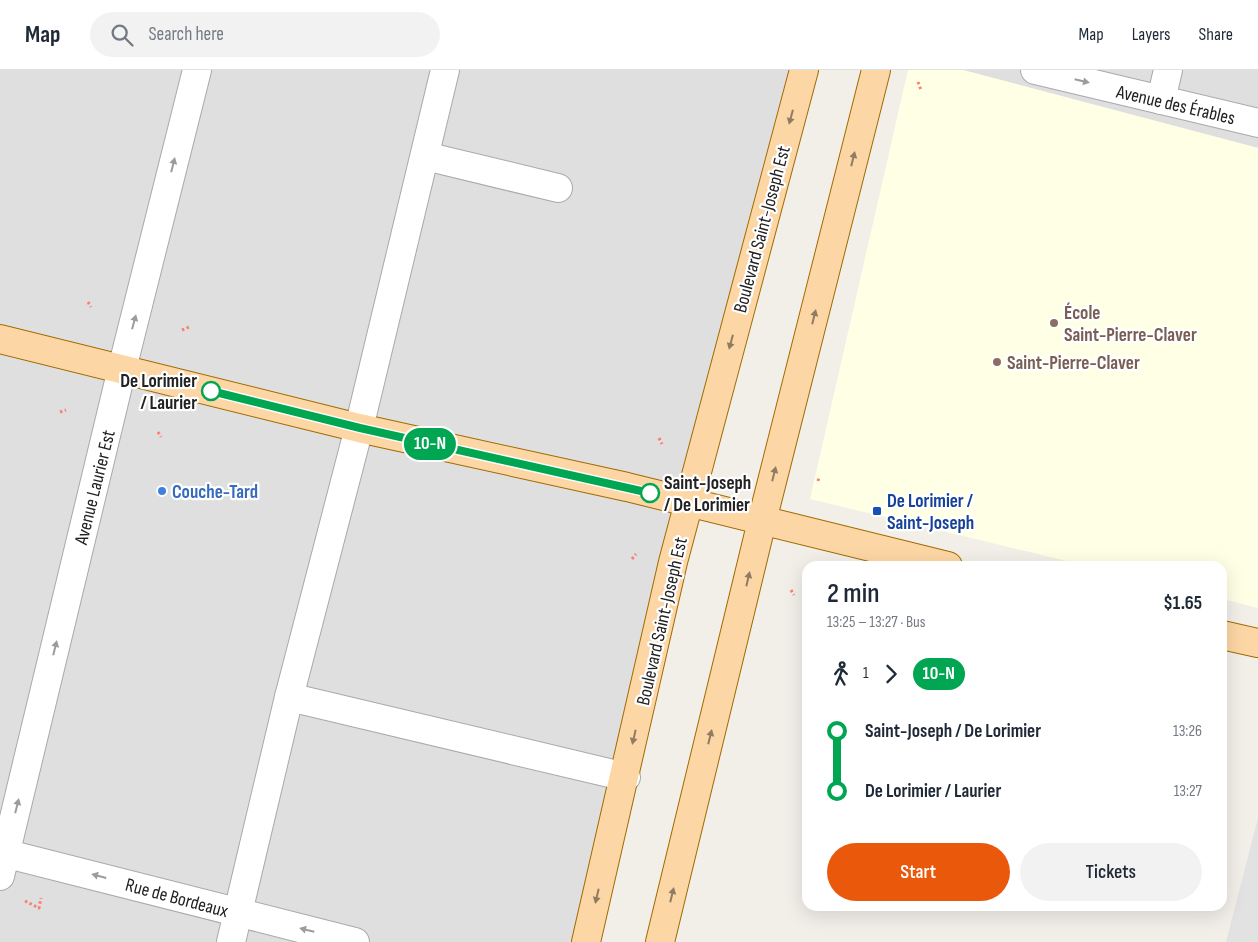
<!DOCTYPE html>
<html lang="en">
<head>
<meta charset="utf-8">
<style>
	body { margin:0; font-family:"Sofia Sans Condensed",sans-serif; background:#f2f2f3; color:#1f2937; height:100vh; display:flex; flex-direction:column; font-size:19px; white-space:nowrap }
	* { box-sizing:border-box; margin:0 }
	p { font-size:16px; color:#747a83 }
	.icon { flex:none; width:28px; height:28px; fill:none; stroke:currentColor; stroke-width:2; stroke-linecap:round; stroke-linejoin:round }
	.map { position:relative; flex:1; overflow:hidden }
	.panel { position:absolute; left:802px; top:491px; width:425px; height:350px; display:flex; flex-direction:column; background:#fff; border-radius:15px; box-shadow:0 5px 20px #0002 }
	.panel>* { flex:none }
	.badge { padding:0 10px; border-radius:16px; font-size:18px; line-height:32px }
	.map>.badge { position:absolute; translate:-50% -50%; box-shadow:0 0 0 2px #fff }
	.legs { display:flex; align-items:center; gap:8px; height:55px; padding:0 25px; font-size:16px }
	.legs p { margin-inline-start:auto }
	.head { display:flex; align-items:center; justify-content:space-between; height:85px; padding:0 25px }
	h1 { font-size:28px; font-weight:600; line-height:38px }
	.primary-button { display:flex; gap:10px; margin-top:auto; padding:10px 25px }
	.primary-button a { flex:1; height:58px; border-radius:30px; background:#ea580c; color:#fff; font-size:20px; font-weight:600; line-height:58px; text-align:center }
	.primary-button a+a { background:#f2f2f3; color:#1f2937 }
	ul { padding:0 25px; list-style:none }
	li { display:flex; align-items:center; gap:18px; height:60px; font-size:19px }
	li i { display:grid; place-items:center; width:8px; height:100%; margin:0 6px; background:currentColor }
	li i::after { content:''; width:12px; height:12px; margin:-6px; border:4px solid; border-radius:50%; background:#fff }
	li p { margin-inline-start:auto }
	li:first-child i { background:linear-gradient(#0000 50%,currentColor 0) }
	li:last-child i { background:linear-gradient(currentColor 50%,#0000 0) }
	header { display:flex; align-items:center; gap:30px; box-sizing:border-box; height:70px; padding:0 25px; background:#fff; border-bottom:1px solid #e0e1e3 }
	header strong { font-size:24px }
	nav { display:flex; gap:28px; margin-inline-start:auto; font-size:18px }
	.search { width:350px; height:45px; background:#f2f2f3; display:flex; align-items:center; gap:12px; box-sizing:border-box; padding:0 18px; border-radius:28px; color:#747a83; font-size:19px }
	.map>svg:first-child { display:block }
	.residential { fill:#e0dfdf }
	.education { fill:#ffffe5 }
	.parking { fill:#e2e2e2 }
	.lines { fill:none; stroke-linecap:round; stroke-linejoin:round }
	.minor-casing { stroke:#a9a9a9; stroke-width:30 }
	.major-casing { stroke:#a06b00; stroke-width:30 }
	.path { stroke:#fa8072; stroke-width:3; stroke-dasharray:2.5 2.5; stroke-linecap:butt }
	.minor { stroke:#fff; stroke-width:28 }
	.major { stroke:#fcd6a4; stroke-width:28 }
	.oneway { fill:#9c9c9c }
	.oneway2 { fill:#8f7c63 }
	.line-1-casing { stroke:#fff; stroke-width:11 }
	.line-1 { stroke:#00a651; stroke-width:8 }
	.education-dot { fill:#8d6e63; stroke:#fff; stroke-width:2 }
	.stop-1-dot { fill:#fff; stroke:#00a651; stroke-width:2.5 }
	.shop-dot { fill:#3f7fe0; stroke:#fff; stroke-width:2 }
	.transit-dot { fill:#1a4fb4; stroke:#fff; stroke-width:2 }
	.labels { text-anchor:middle; stroke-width:4.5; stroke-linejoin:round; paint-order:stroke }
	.street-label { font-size:19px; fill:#222; stroke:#fff }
	.education-label { font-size:19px; font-weight:bold; fill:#785e54; stroke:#fff; text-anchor:start }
	.stop-label { font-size:19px; font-weight:bold; fill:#222; stroke:#fff; text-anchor:end }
	.shop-label { font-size:19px; font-weight:bold; fill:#366cbe; stroke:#fff; text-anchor:start }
	.transit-label { font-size:19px; font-weight:bold; fill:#164399; stroke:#fff; text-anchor:start }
</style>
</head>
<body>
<header>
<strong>Map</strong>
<div class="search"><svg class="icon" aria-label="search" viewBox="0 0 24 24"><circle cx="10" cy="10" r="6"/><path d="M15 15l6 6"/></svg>Search here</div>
<nav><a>Map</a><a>Layers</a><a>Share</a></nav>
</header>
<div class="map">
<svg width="1258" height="872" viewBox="0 0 1258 872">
	<rect width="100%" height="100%" fill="#f2efe9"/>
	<!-- residential -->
	<g class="residential">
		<path d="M0 0H795L575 872H0Z"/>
		<path d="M963 0H1258V78Z"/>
	</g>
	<!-- education -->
	<path class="education" d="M908 0H963L1258 78V538L1223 529 1222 496H1087L810 429Z"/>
	<!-- parking -->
	<path class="parking" d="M1258 748V872H1226Z"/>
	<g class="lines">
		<!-- minor casing -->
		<g class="minor-casing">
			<g id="minor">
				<path d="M1035 0 1258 53"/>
				<path d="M1161 30 1168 0"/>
				<path d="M425 86 558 118"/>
				<path d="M289 627 359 358 445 0"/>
				<path d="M0 782 355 872"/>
				<path d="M0 806 122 299 197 0"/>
				<path d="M231 872 289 627 626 707"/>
			</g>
		</g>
		<!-- major casing -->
		<g class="major-casing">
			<g id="major">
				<path d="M0 269 359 358 627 417 948 496"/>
				<path d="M1222 565 1258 573"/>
				<path d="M586 872 673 492 804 0"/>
				<path d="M660 872 762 451 876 0"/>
			</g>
		</g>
		<!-- path -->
		<g class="path">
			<path d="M918 12 921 20"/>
			<path d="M88 232 91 237"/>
			<path d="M182 260 189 257"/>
			<path d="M60 342 66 340"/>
			<path d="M158 362 161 367"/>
			<path d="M659 368 662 374"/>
			<path d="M818 411 819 407"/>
			<path d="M632 489 636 484"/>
			<path d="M791 520 794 525"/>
			<path d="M25 831 39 838 41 828"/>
		</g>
		<!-- minor -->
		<use href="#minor" class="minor"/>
		<!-- major -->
		<use href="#major" class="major"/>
	</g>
	<!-- one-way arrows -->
	<defs><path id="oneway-solid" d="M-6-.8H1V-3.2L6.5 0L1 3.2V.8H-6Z" transform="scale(1.25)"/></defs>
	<g class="oneway">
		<use href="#oneway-solid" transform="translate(1082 11) rotate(13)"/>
		<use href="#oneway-solid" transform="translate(173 95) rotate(-76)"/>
		<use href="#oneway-solid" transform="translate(134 252) rotate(-75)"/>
		<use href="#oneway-solid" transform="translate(55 578) rotate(-76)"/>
		<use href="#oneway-solid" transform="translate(17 736) rotate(-76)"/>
		<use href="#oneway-solid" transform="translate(99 806) rotate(-165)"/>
		<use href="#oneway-solid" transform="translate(307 860) rotate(-166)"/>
	</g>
	<g class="oneway2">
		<use href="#oneway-solid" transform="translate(791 47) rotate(105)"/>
		<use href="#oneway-solid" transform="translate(853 89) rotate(-76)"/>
		<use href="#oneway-solid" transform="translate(814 247) rotate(-76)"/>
		<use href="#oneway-solid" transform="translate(731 272) rotate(105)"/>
		<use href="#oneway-solid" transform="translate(774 404) rotate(-76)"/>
		<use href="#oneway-solid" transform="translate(748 509) rotate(-77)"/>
		<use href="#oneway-solid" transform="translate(634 667) rotate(103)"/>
		<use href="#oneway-solid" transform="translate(710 667) rotate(-76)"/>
		<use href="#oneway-solid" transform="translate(672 825) rotate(-76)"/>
		<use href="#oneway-solid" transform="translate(597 826) rotate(103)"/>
	</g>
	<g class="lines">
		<!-- line-1 casing -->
		<g class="line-1-casing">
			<path id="line-1" d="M211 321 360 358 650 423"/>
		</g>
		<!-- line-1 -->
		<use href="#line-1" class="line-1"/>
	</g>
	<!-- markers -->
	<g class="education-dot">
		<circle cx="1054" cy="253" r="5"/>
		<circle cx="997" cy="292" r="5"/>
	</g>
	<g class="stop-1-dot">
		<circle cx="211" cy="321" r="9"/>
		<circle cx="650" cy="423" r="9"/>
	</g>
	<circle class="shop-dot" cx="162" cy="421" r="5"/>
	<rect class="transit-dot" x="872" y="436" width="10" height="10" rx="2.5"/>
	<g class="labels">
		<!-- street labels -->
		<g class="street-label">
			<text transform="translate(1176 34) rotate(13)" y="7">Avenue des Érables</text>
			<text transform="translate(761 159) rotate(-75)" y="7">Boulevard Saint-Joseph Est</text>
			<text transform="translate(94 417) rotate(-76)" y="7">Avenue Laurier Est</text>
			<text transform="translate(661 551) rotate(-77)" y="7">Boulevard Saint-Joseph Est</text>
			<text transform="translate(177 827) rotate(15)" y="7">Rue de Bordeaux</text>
		</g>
		<!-- education labels -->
		<g class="education-label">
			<text x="1064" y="249">École<tspan x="1064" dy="22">Saint-Pierre-Claver</tspan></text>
			<text x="1007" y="299">Saint-Pierre-Claver</text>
		</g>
		<!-- stop labels -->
		<g class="stop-label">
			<text x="197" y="317">De Lorimier<tspan x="197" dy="22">/ Laurier</tspan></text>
			<text x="664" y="419" text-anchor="start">Saint-Joseph<tspan x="664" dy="22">/ De Lorimier</tspan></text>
		</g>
		<!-- shop labels -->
		<g class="shop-label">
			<text x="172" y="428">Couche-Tard</text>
		</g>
		<!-- transit labels -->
		<g class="transit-label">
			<text x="887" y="437">De Lorimier /<tspan x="887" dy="22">Saint-Joseph</tspan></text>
		</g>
	</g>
</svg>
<b class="badge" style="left:430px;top:374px;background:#00a651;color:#fff">10-N</b>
<section class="panel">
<div class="head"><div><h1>2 min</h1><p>13:25 – 13:27 · Bus</p></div><b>$1.65</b></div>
<div class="legs"><svg class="icon" aria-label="walk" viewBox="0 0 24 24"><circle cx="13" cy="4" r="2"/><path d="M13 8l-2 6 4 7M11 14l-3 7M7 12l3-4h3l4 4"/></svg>1<svg class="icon" aria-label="forward" viewBox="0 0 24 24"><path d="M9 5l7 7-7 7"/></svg><b class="badge" style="background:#00a651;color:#fff">10-N</b></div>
<ul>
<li><i style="color:#00a651"></i><b>Saint-Joseph / De Lorimier</b><p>13:26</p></li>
<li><i style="color:#00a651"></i><b>De Lorimier / Laurier</b><p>13:27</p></li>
</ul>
<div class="primary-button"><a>Start</a><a>Tickets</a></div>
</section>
</div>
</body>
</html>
